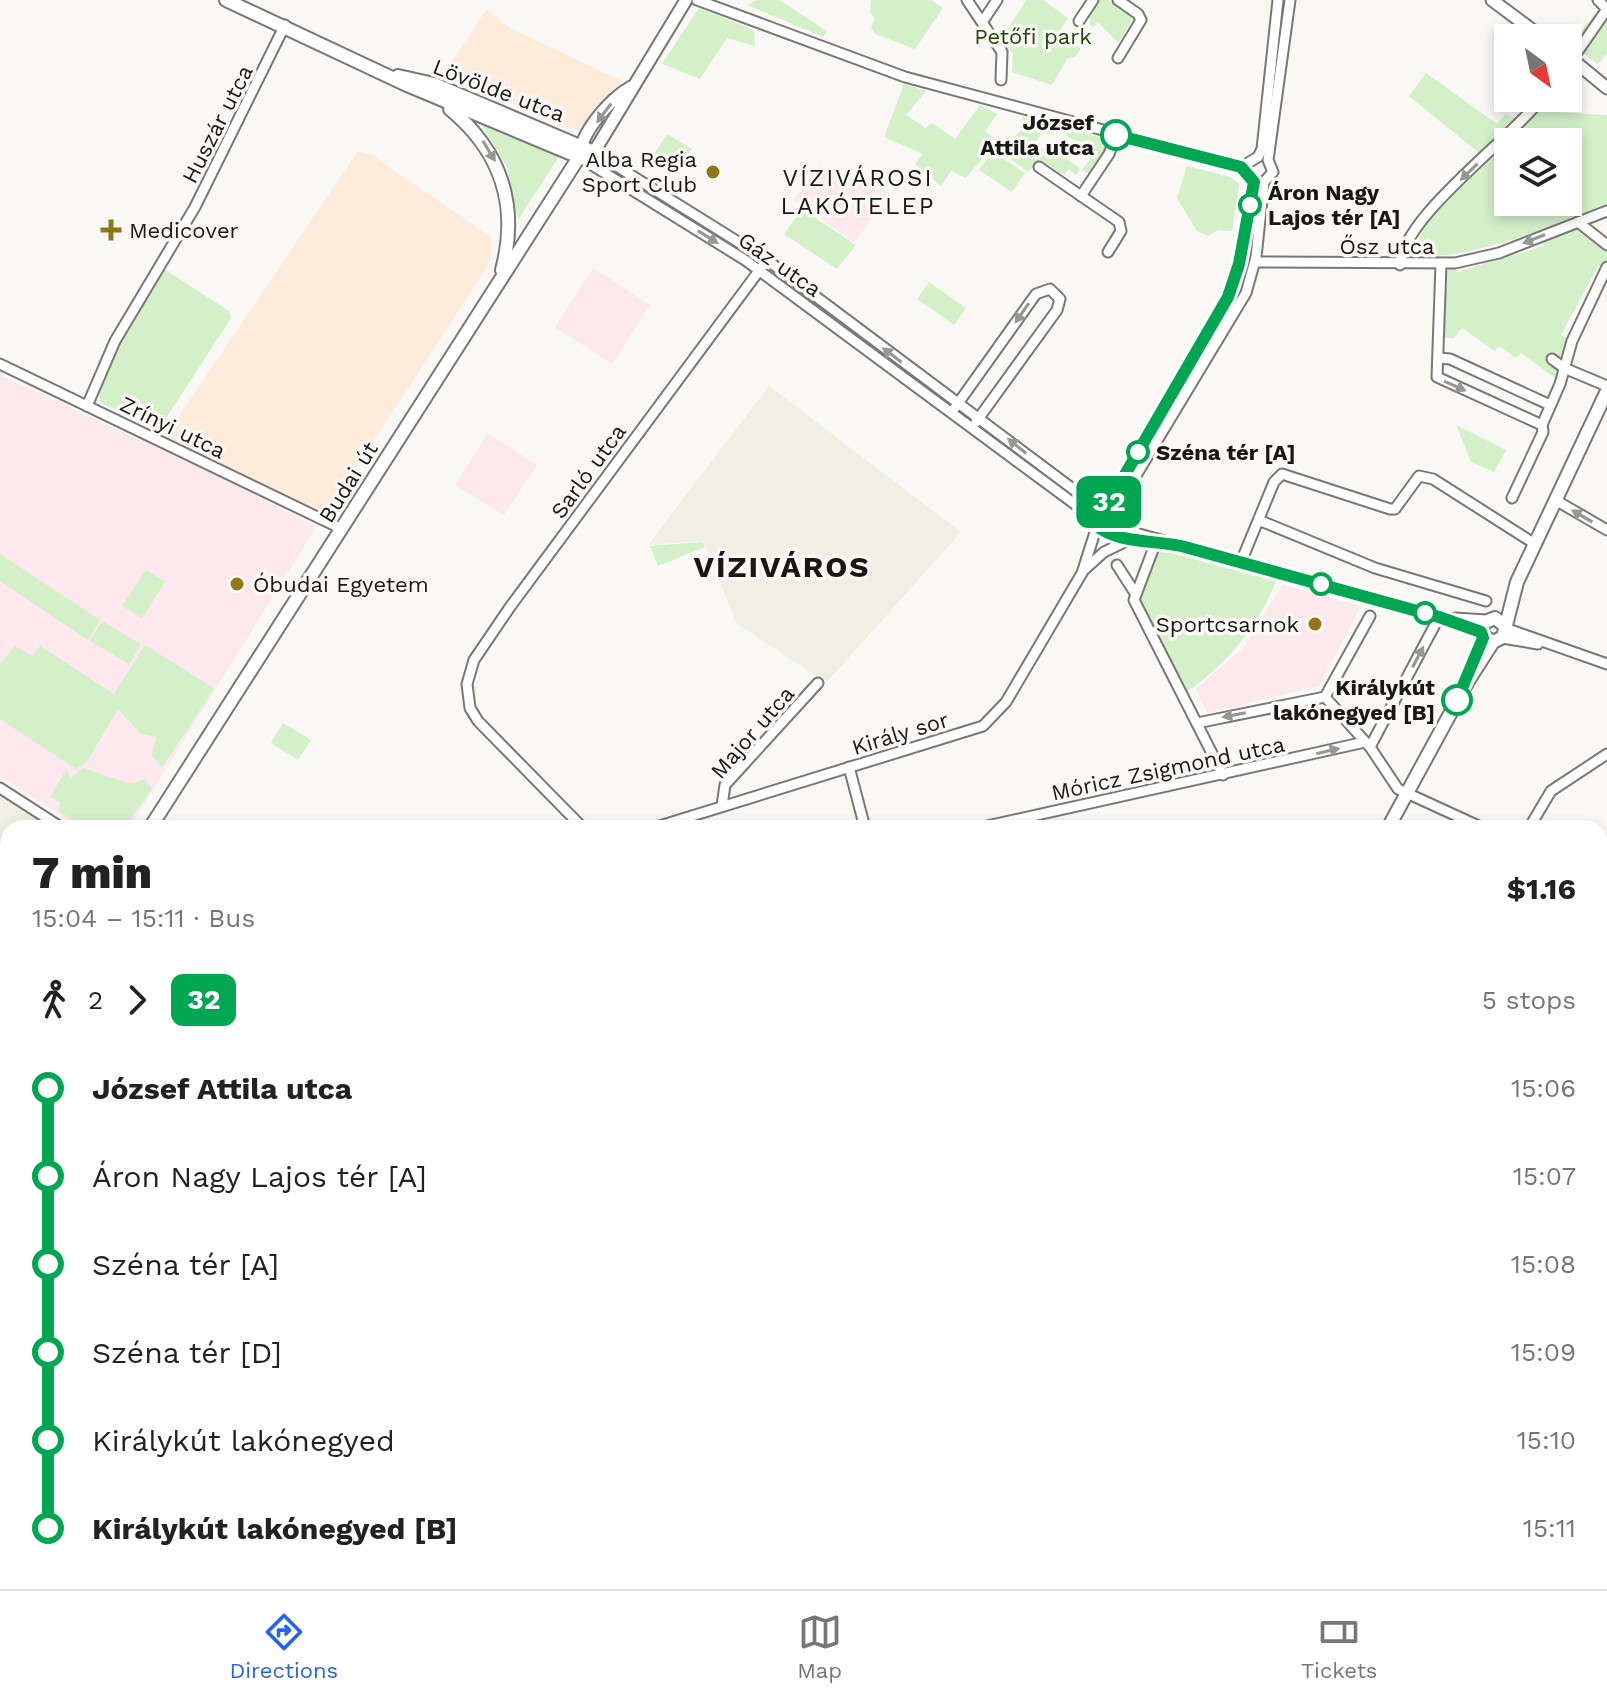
<!DOCTYPE html>
<html lang="en">
<head>
<meta charset="utf-8">
<style>
	body { margin:0; font-family:"Work Sans",sans-serif; background:#f6f6f6; color:#222; height:100vh; display:flex; flex-direction:column; font-size:30px; white-space:nowrap }
	* { box-sizing:border-box; margin:0 }
	p { font-size:26px; color:#767676 }
	.icon { flex:none; width:44px; height:44px; fill:none; stroke:currentColor; stroke-width:2; stroke-linecap:round; stroke-linejoin:round }
	.map { position:relative; flex:1; overflow:hidden }
	.side { position:absolute; left:0px; top:820px; width:1608px; height:770px; display:flex; flex-direction:column; background:#fff; border-radius:24px 24px 0 0; box-shadow:0 4px 12px #0003 }
	.side>* { flex:none }
	.badge { padding:0 16px; border-radius:12px; font-size:28px; line-height:52px }
	.needle { width:52px; rotate:147deg }
	.fabs { position:absolute; left:1494px; top:24px; display:grid; gap:16px }
	.fabs a { display:grid; place-items:center; width:88px; height:88px; border-radius:0px; background:#fff; box-shadow:0 4px 12px #0003; font-size:40px }
	.map>.badge { position:absolute; translate:-50% -50%; box-shadow:0 0 0 4px #fff }
	.legs { display:flex; align-items:center; gap:12px; height:88px; padding:0 32px; font-size:26px }
	.legs p { margin-inline-start:auto }
	.head { display:flex; align-items:center; justify-content:space-between; height:136px; padding:0 32px }
	h1 { font-size:44px; font-weight:800; line-height:60px }
	ul { padding:0 32px; list-style:none }
	li { display:flex; align-items:center; gap:28px; height:88px; font-size:30px }
	li i { display:grid; place-items:center; width:12px; height:100%; margin:0 10px; background:currentColor }
	li i::after { content:''; width:20px; height:20px; margin:-10px; border:6px solid; border-radius:50%; background:#fff }
	li p { margin-inline-start:auto }
	li:first-child i { background:linear-gradient(#0000 50%,currentColor 0) }
	li:last-child i { background:linear-gradient(currentColor 50%,#0000 0) }
	.dock { display:flex; justify-content:space-around; align-items:center; height:112px; border-top:2px solid #e0e0e0; background:#fff; font-size:22px; color:#767676 }
	.dock a { display:grid; justify-items:center; gap:4px }
	.dock .current { color:#2563eb }
	.map>svg:first-child { display:block }
	.commercial { fill:#feebda }
	.built { fill:#f1eee4 }
	.education { fill:#fde8ee }
	.green { fill:#d3f0c9; fill-rule:evenodd }
	.lines { fill:none; stroke-linecap:round; stroke-linejoin:round }
	.minor-casing { stroke:#797875; stroke-width:13 }
	.tertiary-casing { stroke:#797875; stroke-width:15 }
	.secondary-casing { stroke:#797875; stroke-width:16 }
	.minor { stroke:#fff; stroke-width:9 }
	.tertiary { stroke:#fff; stroke-width:11 }
	.secondary { stroke:#fff; stroke-width:12 }
	.oneway { fill:#979796 }
	.line-1-casing { stroke:#fff; stroke-width:18 }
	.line-1 { stroke:#00a651; stroke-width:12 }
	.stop-1-dot { fill:#fff; stroke:#00a651; stroke-width:4 }
	.poi-dot { fill:#8f761b; stroke:#f9f8f5; stroke-width:3 }
	.labels { text-anchor:middle; stroke-width:7; stroke-linejoin:round; paint-order:stroke }
	.park-label { font-size:22px; fill:#1e470a; stroke:#f9f8f5 }
	.street-label { font-size:22px; fill:#181716; stroke:#f9f8f5 }
	.stop-label { font-size:22px; font-weight:bold; fill:#181716; stroke:#f9f8f5; text-anchor:end }
	.poi-label { font-size:22px; fill:#181716; stroke:#f9f8f5; text-anchor:end }
	.neighbourhood-label { font-size:24px; letter-spacing:2px; fill:#181716; stroke:#f9f8f5 }
	.district-label { font-size:30px; font-weight:bold; letter-spacing:2px; fill:#181716; stroke:#f9f8f5 }
</style>
</head>
<body>
<div class="map">
<svg width="1607" height="1589" viewBox="0 0 1607 1589">
	<rect width="100%" height="100%" fill="#f9f8f5"/>
	<!-- commercial -->
	<g class="commercial">
		<path d="M487 9 510 28 622 81 581 132 443 75Z"/>
		<path d="M358 151 372 155 492 238 489 264 325 515 164 438Z"/>
	</g>
	<!-- built -->
	<g class="built">
		<path d="M769 386 961 532 826 683 736 623 704 541 648 545Z"/>
		<path d="M0 795 52 828H8V893L0 891Z"/>
	</g>
	<!-- education -->
	<g class="education">
		<path d="M819 165 890 193 854 242 794 200Z"/>
		<path d="M593 268 650 305 612 364 555 327Z"/>
		<path d="M0 375 216 475 316 527 129 828H81L0 776Z"/>
		<path d="M488 433 537 465 504 515 455 485Z"/>
		<path d="M1282 585 1361 606 1319 686 1207 713 1196 689 1244 647Z"/>
	</g>
	<!-- green -->
	<g class="green">
		<path d="M757 0H779L827 31 823 37 747 5Z"/>
		<path d="M871 0H931L943 8 915 49 875 34 871 27 875 19 870 11Z"/>
		<path d="M1026 0H1043L1068 18 1058 34 1081 48 1076 56 1067 59 1052 85 1012 72 1013 53 1004 47 1008 43 1003 37Z"/>
		<path d="M1099 0H1108L1134 17 1118 43 1098 22 1094 27 1089 25 1091 20 1088 17Z"/>
		<path d="M1607 0V53L1598 64 1570 44Z"/>
		<path d="M699 8 754 30 755 46 727 38 700 79 662 64Z"/>
		<path d="M1426 73 1497 124 1505 114 1519 121 1479 153 1409 96Z"/>
		<path d="M904 84 926 91 906 115 926 128 932 123 955 139 980 105 997 114 985 131 1002 145 996 151 990 149 966 178 951 171 941 186 915 164 923 154 884 137Z"/>
		<path d="M1536 111 1607 115V206C1571 218 1450 269 1419 252 1414 233 1436 218 1440 200ZM1508 142H1568V202H1508Z"/>
		<path d="M1022 117 1110 140 1090 174 1082 170 1095 152 1057 130 1052 135 1044 130 1035 143 1051 156 1056 150 1080 169 1076 175 1069 169 1064 175 1040 160 1028 172 1000 151 1023 128Z"/>
		<path d="M482 125 560 155 518 220 507 167Z"/>
		<path d="M667 134 692 149 676 175 651 159Z"/>
		<path d="M992 151 1025 173 1012 192 979 170Z"/>
		<path d="M1187 166 1230 177 1239 184 1232 231 1218 230 1208 236 1197 231 1177 198Z"/>
		<path d="M802 209 856 245 837 269 784 234Z"/>
		<path d="M1578 222 1607 246V259L1602 268 1598 266 1561 335 1569 339 1558 380 1521 353 1516 358 1499 346 1495 351 1462 328 1454 338H1443L1448 266H1457V272L1544 246 1541 236Z"/>
		<path d="M164 269 229 311 231 318 159 429 101 403 97 392 119 343Z"/>
		<path d="M929 282 966 308 954 325 917 299Z"/>
		<path d="M1456 425 1506 450 1494 472 1471 462Z"/>
		<path d="M703 542 705 547 658 566 650 546Z"/>
		<path d="M1157 549 1276 581C1257 629 1225 666 1182 695L1137 596Z"/>
		<path d="M0 554 100 620 88 640 0 581Z"/>
		<path d="M146 570 165 582 142 618 122 606Z"/>
		<path d="M102 621 141 644 129 664 90 641Z"/>
		<path d="M145 645 214 688 162 768 151 754 157 737 141 734 118 709 86 763 76 769 0 719V664L15 646 32 656 40 646 114 694Z"/>
		<path d="M283 723 311 740 298 760 271 743Z"/>
		<path d="M83 768 131 784 145 779 152 789 124 828H84L59 811 60 802 50 797 66 770 71 778Z"/>
	</g>
	<g class="lines">
		<!-- minor casing -->
		<g class="minor-casing">
			<g id="minor">
				<path d="M697 0 905 77 1241 167 1254 182H1264"/>
				<path d="M967 0 1002 52 1001 80"/>
				<path d="M1118 0 1138 14 1141 20 1118 58"/>
				<path d="M983 21 997 0"/>
				<path d="M1079 21 1093 0"/>
				<path d="M1571 61 1607 9 1598 0"/>
				<path d="M594 152 767 260 1101 510"/>
				<path d="M579 157 745 260 1076 505C1103 532 1119 538 1157 539"/>
				<path d="M1039 167 1119 222 1121 231 1108 252"/>
				<path d="M1241 167 1258 157 1262 149 1278 0"/>
				<path d="M1081 196 1109 154 1116 135"/>
				<path d="M1578 222 1607 245"/>
				<path d="M1255 262 1455 263 1499 253 1607 211"/>
				<path d="M1441 264 1437 377 1542 425"/>
				<path d="M1400 265C1403 216 1510 140 1542 98"/>
				<path d="M1439 358 1450 359 1550 405"/>
				<path d="M1552 359 1564 368 1607 386"/>
				<path d="M0 364 342 529"/>
				<path d="M87 406 115 341 195 207 285 25"/>
				<path d="M954 409 1036 294 1050 289 1060 299 1057 310 976 422"/>
				<path d="M1512 498 1543 432 1542 425 1560 384 1572 341 1607 267"/>
				<path d="M1557 501 1607 530"/>
				<path d="M1105 509 1228 297 1238 271 1254 182"/>
				<path d="M1114 512 1246 293 1256 257 1264 182 1273 172 1268 160 1290 0"/>
				<path d="M1114 512 1117 522 1132 532 1439 617 1481 632"/>
				<path d="M1261 521 1375 568 1486 601"/>
				<path d="M1157 539 1134 600 1223 775"/>
				<path d="M1241 562 1274 482 1282 474 1390 509H1395L1419 476 1433 479 1535 544"/>
				<path d="M1117 565 1135 593"/>
				<path d="M1084 570 1104 552 1131 539"/>
				<path d="M1455 618 1486 620"/>
				<path d="M1505 628 1607 664"/>
				<path d="M1502 638 1538 644"/>
				<path d="M1325 697 1370 747 1398 789 1483 828"/>
				<path d="M1197 723 1325 697 1370 616"/>
				<path d="M1370 747 1439 617"/>
				<path d="M849 767 865 828"/>
				<path d="M0 788 62 828"/>
				<path d="M722 806 725 785 818 683"/>
				<path d="M583 828 478 721 470 708 467 684 474 660 510 607 767 260"/>
				<path d="M653 828 983 726 1006 702 1082 573 1097 526"/>
				<path d="M978 828 1365 742"/>
				<path d="M1529 828 1551 791 1607 754"/>
				<path d="M1600 891 1607 850"/>
				<path d="M1600 905 1607 909"/>
				<path d="M0 1015 8 1011"/>
				<path d="M1600 1069 1607 1070"/>
				<path d="M1600 1194 1607 1195"/>
				<path d="M0 1202 8 1167"/>
				<path d="M0 1269 8 1270"/>
				<path d="M1600 1325 1607 1326"/>
				<path d="M1600 1456H1607"/>
				<path d="M0 1474H8"/>
				<path d="M1473 1582 1531 1589"/>
				<path d="M77 1589V1582"/>
				<path d="M228 1589V1582"/>
				<path d="M449 1589V1582"/>
				<path d="M593 1589 594 1582"/>
				<path d="M737 1589 738 1582"/>
				<path d="M1091 1589 1092 1582"/>
				<path d="M1216 1589 1217 1582"/>
				<path d="M1333 1589V1582"/>
				<path d="M1455 1589 1456 1582"/>
				<path d="M1599 1589 1607 1531"/>
			</g>
		</g>
		<!-- tertiary casing -->
		<g class="tertiary-casing">
			<g id="tertiary">
				<path d="M1492 0 1543 38"/>
				<path d="M1568 56 1607 88"/>
				<path d="M631 87C610 99 581 132 579 157L594 152 686 0"/>
			</g>
		</g>
		<!-- secondary casing -->
		<g class="secondary-casing">
			<g id="secondary">
				<path d="M398 76 434 84 594 152"/>
				<path d="M450 109C501 151 519 206 502 270"/>
				<path d="M1493 642 1482 635 1483 623 1495 618 1504 625"/>
				<path d="M150 828 579 157 407 85 226 0"/>
				<path d="M1388 828 1468 681 1493 642 1503 637 1517 582 1607 391"/>
				<path d="M0 1066 8 1056"/>
				<path d="M982 1589 986 1582"/>
			</g>
		</g>
		<!-- minor -->
		<use href="#minor" class="minor"/>
		<!-- tertiary -->
		<use href="#tertiary" class="tertiary"/>
		<!-- secondary -->
		<use href="#secondary" class="secondary"/>
	</g>
	<!-- one-way arrows -->
	<defs><path id="oneway-solid" d="M-6-.8H1V-3.2L6.5 0L1 3.2V.8H-6Z" transform="scale(2)"/></defs>
	<g class="oneway">
		<use href="#oneway-solid" transform="translate(604 113) rotate(127)"/>
		<use href="#oneway-solid" transform="translate(489 151) rotate(59)"/>
		<use href="#oneway-solid" transform="translate(1469 172) rotate(136)"/>
		<use href="#oneway-solid" transform="translate(708 237) rotate(32)"/>
		<use href="#oneway-solid" transform="translate(1534 239) rotate(158)"/>
		<use href="#oneway-solid" transform="translate(1022 313) rotate(125)"/>
		<use href="#oneway-solid" transform="translate(892 355) rotate(-143)"/>
		<use href="#oneway-solid" transform="translate(1455 386) rotate(24)"/>
		<use href="#oneway-solid" transform="translate(1017 446) rotate(-141)"/>
		<use href="#oneway-solid" transform="translate(1582 516) rotate(-150)"/>
		<use href="#oneway-solid" transform="translate(1418 657) rotate(-62)"/>
		<use href="#oneway-solid" transform="translate(1234 715) rotate(169)"/>
		<use href="#oneway-solid" transform="translate(1328 751) rotate(-13)"/>
	</g>
	<g class="lines">
		<!-- line-1 casing -->
		<g class="line-1-casing">
			<path id="line-1" d="M1116 135 1241 167 1254 182 1239 264 1228 297 1105 509 1097 514 1096 525C1116 544 1159 540 1185 547L1439 617 1481 632 1483 638 1457 700"/>
		</g>
		<!-- line-1 -->
		<use href="#line-1" class="line-1"/>
	</g>
	<!-- markers -->
	<g class="stop-1-dot">
		<circle cx="1116" cy="135" r="14"/>
		<circle cx="1250" cy="205" r="10"/>
		<circle cx="1138" cy="452" r="10"/>
		<circle cx="1321" cy="584" r="10"/>
		<circle cx="1425" cy="613" r="10"/>
		<circle cx="1457" cy="700" r="14"/>
	</g>
	<g class="poi-dot">
		<circle cx="713" cy="172" r="8"/>
		<path d="M107 218h8v8h8v8h-8v8h-8v-8h-8v-8h8z"/>
		<circle cx="237" cy="584" r="8"/>
		<circle cx="1315" cy="624" r="8"/>
	</g>
	<g class="labels">
		<!-- park labels -->
		<g class="park-label">
			<text x="1033" y="44">Petőfi park</text>
		</g>
		<!-- street labels -->
		<g class="street-label">
			<text transform="translate(499 90) rotate(21)" y="8">Lövölde utca</text>
			<text transform="translate(217 124) rotate(-63)" y="8">Huszár utca</text>
			<text x="1387" y="254">Ősz utca</text>
			<text transform="translate(780 264) rotate(35)" y="8">Gáz utca</text>
			<text transform="translate(173 427) rotate(26)" y="8">Zrínyi utca</text>
			<text transform="translate(588 471) rotate(-54)" y="8">Sarló utca</text>
			<text transform="translate(348 482) rotate(-58)" y="8">Budai út</text>
			<text transform="translate(752 732) rotate(-49)" y="8">Major utca</text>
			<text transform="translate(900 733) rotate(-17)" y="8">Király sor</text>
			<text transform="translate(1168 768) rotate(-12)" y="8">Móricz Zsigmond utca</text>
		</g>
		<!-- stop labels -->
		<g class="stop-label">
			<text x="1094" y="130">József<tspan x="1094" dy="25">Attila utca</tspan></text>
			<text x="1268" y="200" text-anchor="start">Áron Nagy<tspan x="1268" dy="25">Lajos tér [A]</tspan></text>
			<text x="1156" y="460" text-anchor="start">Széna tér [A]</text>
			<text x="1435" y="695">Királykút<tspan x="1435" dy="25">lakónegyed [B]</tspan></text>
		</g>
		<!-- poi labels -->
		<g class="poi-label">
			<text x="697" y="167">Alba Regia<tspan x="697" dy="25">Sport Club</tspan></text>
			<text x="129" y="238" text-anchor="start">Medicover</text>
			<text x="253" y="592" text-anchor="start">Óbudai Egyetem</text>
			<text x="1299" y="632">Sportcsarnok</text>
		</g>
		<!-- neighbourhood labels -->
		<g class="neighbourhood-label">
			<text x="858" y="186">VÍZIVÁROSI<tspan x="858" dy="28">LAKÓTELEP</tspan></text>
		</g>
		<!-- district labels -->
		<g class="district-label">
			<text x="782" y="577">VÍZIVÁROS</text>
		</g>
	</g>
</svg>
<div class="fabs">
<a><svg class="needle" viewBox="-14 -14 28 28"><path d="M0-13l5 13h-10z" fill="#e53935"/><path d="M0 13l5-13h-10z" fill="#767676"/></svg></a>
<a><svg class="icon" aria-label="layers" viewBox="0 0 24 24"><path d="M12 4l9 5-9 5-9-5zM3 14l9 5 9-5"/></svg></a>
</div>
<b class="badge" style="left:1109px;top:502px;background:#00a651;color:#fff">32</b>
<section class="side">
<div class="head"><div><h1>7 min</h1><p>15:04 – 15:11 · Bus</p></div><b>$1.16</b></div>
<div class="legs"><svg class="icon" aria-label="walk" viewBox="0 0 24 24"><circle cx="13" cy="4" r="2"/><path d="M13 8l-2 6 4 7M11 14l-3 7M7 12l3-4h3l4 4"/></svg>2<svg class="icon" aria-label="forward" viewBox="0 0 24 24"><path d="M9 5l7 7-7 7"/></svg><b class="badge" style="background:#00a651;color:#fff">32</b><p>5 stops</p></div>
<ul>
<li><i style="color:#00a651"></i><b>József Attila utca</b><p>15:06</p></li>
<li><i style="color:#00a651"></i><span>Áron Nagy Lajos tér [A]</span><p>15:07</p></li>
<li><i style="color:#00a651"></i><span>Széna tér [A]</span><p>15:08</p></li>
<li><i style="color:#00a651"></i><span>Széna tér [D]</span><p>15:09</p></li>
<li><i style="color:#00a651"></i><span>Királykút lakónegyed</span><p>15:10</p></li>
<li><i style="color:#00a651"></i><b>Királykút lakónegyed [B]</b><p>15:11</p></li>
</ul>
</section>
</div>
<nav class="dock">
<a class="current"><svg class="icon" aria-label="directions" viewBox="0 0 24 24"><path d="M12 3l9 9-9 9-9-9zM9 14v-3h6M13 9l2 2-2 2"/></svg>Directions</a>
<a><svg class="icon" aria-label="map" viewBox="0 0 24 24"><path d="M3 6l6-2 6 2 6-2v14l-6 2-6-2-6 2zM9 4v14M15 6v14"/></svg>Map</a>
<a><svg class="icon" aria-label="tickets" viewBox="0 0 24 24"><path d="M3 7h18v10H3zM15 7v10"/></svg>Tickets</a>
</nav>
</body>
</html>
